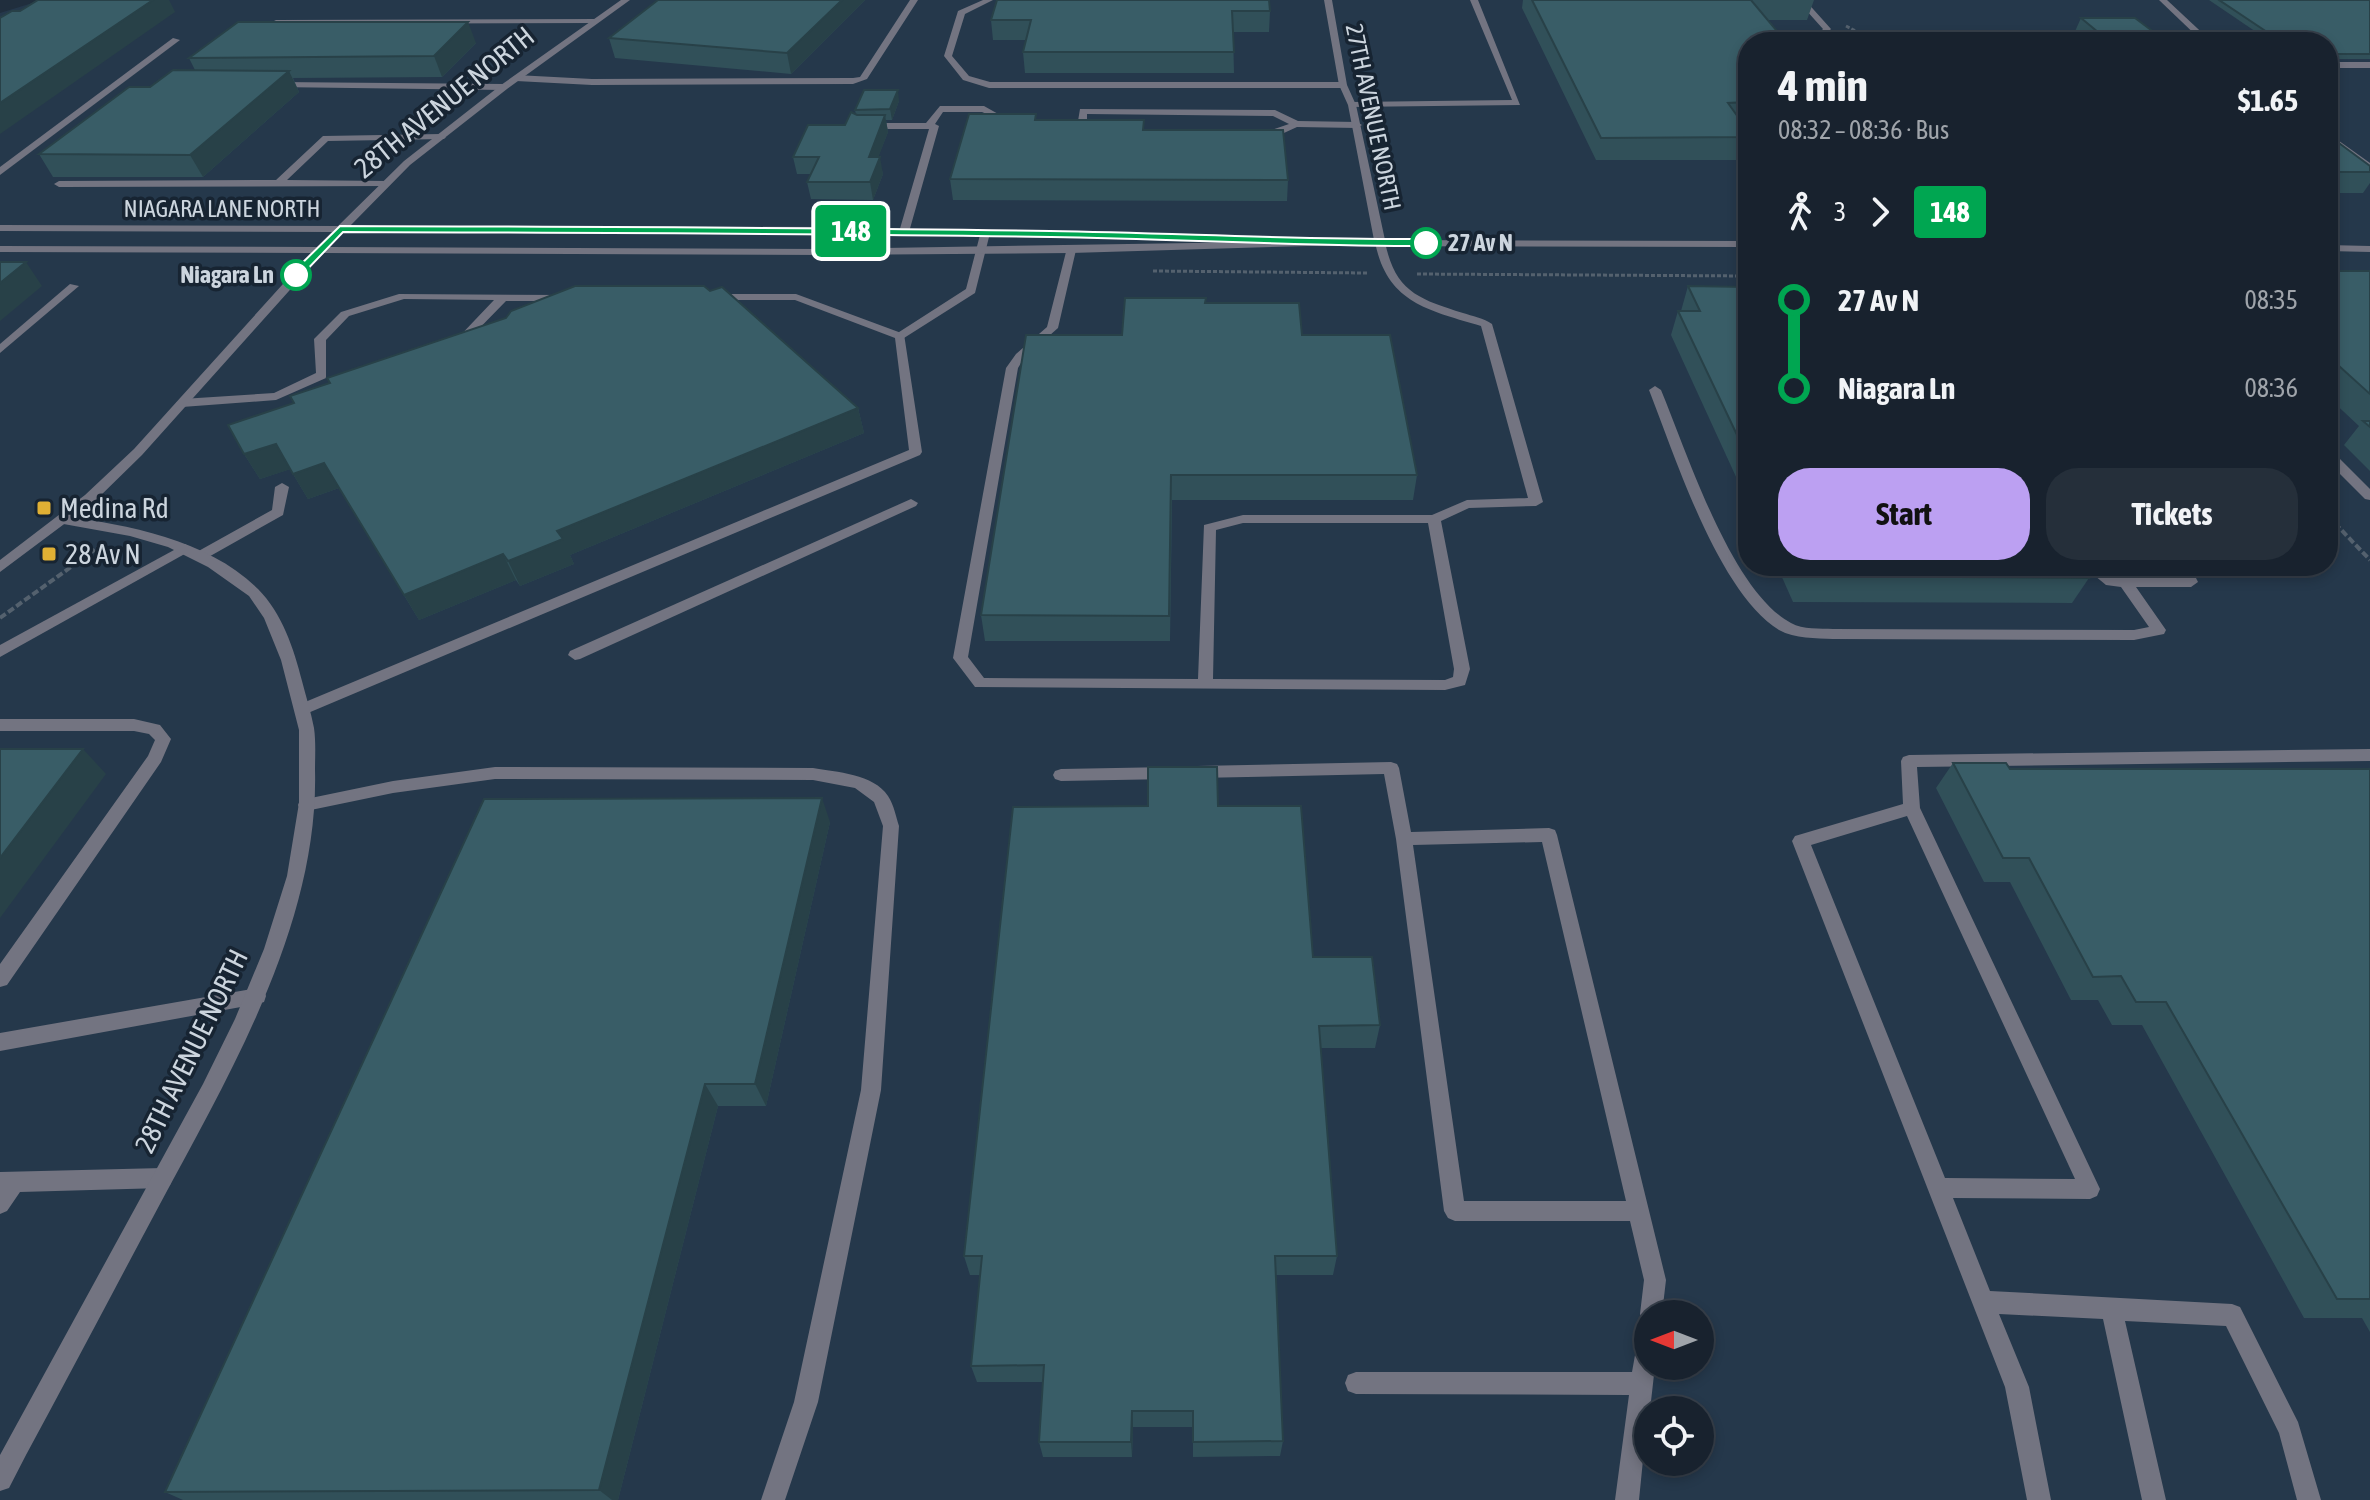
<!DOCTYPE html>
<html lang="en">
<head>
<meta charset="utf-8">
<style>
	body { margin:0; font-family:"Asap Condensed",sans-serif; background:#252f3a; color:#f1f3f6; height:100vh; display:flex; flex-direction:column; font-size:30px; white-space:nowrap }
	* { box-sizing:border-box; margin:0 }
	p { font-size:26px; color:#9fa4aa }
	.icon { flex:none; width:44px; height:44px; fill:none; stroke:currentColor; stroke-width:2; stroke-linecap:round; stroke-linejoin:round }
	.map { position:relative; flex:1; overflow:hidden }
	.drawer { position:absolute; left:1738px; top:32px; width:600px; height:544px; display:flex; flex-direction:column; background:#18222e; border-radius:32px; box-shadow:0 4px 12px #0003,0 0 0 2px #363f4a }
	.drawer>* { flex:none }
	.badge { padding:0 16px; border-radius:6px; font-size:28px; line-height:52px }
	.needle { width:52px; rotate:270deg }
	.tools { position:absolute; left:1634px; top:1300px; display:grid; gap:16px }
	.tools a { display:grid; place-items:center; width:80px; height:80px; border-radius:50%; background:#18222e; box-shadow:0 4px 12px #0003,0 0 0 2px #363f4a; font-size:40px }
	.map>.badge { position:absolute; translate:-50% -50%; box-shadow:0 0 0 4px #fff }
	.legs { display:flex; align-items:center; gap:12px; height:88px; padding:0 40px; font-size:26px }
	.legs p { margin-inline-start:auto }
	.summary { display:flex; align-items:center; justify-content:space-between; height:136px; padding:0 40px }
	h1 { font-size:44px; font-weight:700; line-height:60px }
	.action { display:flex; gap:16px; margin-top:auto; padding:16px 40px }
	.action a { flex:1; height:92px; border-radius:32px; background:#bca0f2; color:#111; font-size:32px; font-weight:700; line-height:92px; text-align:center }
	.action a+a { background:#252f3a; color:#f1f3f6 }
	ul { padding:0 40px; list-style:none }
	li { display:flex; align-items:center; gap:28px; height:88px; font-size:30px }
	li i { display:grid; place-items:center; width:12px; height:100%; margin:0 10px; background:currentColor }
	li i::after { content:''; width:20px; height:20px; margin:-10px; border:6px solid; border-radius:50%; background:#18222e }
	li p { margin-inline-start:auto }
	li:first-child i { background:linear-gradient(#0000 50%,currentColor 0) }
	li:last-child i { background:linear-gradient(currentColor 50%,#0000 0) }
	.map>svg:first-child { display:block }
	.built { fill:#25384b; fill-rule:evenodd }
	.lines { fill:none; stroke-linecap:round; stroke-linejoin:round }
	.path-far1 { stroke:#54616e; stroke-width:3; stroke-dasharray:4 2; stroke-linecap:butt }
	.path { stroke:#54616e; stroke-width:4; stroke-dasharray:7 3; stroke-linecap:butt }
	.service { fill:#737481; fill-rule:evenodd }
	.minor { fill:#737481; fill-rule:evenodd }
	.tertiary { fill:#737481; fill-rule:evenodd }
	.wall { fill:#315059 }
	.shaded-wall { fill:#284148 }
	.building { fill:#395d67; stroke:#284148; stroke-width:2 }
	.line-1 { fill:#00a651; stroke:#fff; stroke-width:2 }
	.stop-1-dot { fill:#fff; stroke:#00a651; stroke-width:4 }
	.poi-dot { fill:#e0b034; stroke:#172432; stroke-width:3 }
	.labels { text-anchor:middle; stroke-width:7; stroke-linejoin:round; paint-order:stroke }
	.far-street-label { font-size:24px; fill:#ccd5de; stroke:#172432 }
	.far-stop-label { font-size:24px; font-weight:bold; fill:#ccd5de; stroke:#172432; text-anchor:start }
	.street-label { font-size:28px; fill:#ccd5de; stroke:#172432 }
	.poi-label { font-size:28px; fill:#ccd5de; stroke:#172432; text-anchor:start }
</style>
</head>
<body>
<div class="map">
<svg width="2370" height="1500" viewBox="0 0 2370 1500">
	<rect width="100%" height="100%" fill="#202e3d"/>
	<!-- built -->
	<path class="built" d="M42 0H2370V1500H0V13ZM1748 42H2328V566H1748ZM1648 1314H1700V1366H1648ZM1648 1410H1700V1462H1648Z"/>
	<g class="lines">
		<!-- path-far1 -->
		<g class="path-far1">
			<path d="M1846 26 1877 42"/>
			<path d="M1153 271 1367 273"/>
			<path d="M1417 274 1748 276"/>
		</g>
		<!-- path -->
		<g class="path">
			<path d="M2328 516 2370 560"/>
			<path d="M0 618 100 546"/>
		</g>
		<!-- service -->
		<g class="service">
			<path d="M910 0H918L867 79 853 84 592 85 516 81 512 78 516 75 592 79 853 78 860 77Z"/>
			<path d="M983 0H993L965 14 952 56 969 76 990 82H1343L1347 85 1343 88H989L963 80 944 56 958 11Z"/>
			<path d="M1470 0H1478L1520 105 1349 107V103L1352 102 1512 100Z"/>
			<path d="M1797 0H1805L1831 29 1819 42H1811L1823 29Z"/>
			<path d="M2159 0H2167L2212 42H2203Z"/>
			<path d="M598 19 595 23 276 24 272 22 276 20Z"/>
			<path d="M173 38 180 40 0 175V167Z"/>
			<rect x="2328" y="62" width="42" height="6"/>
			<path d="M278 82 504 84 508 87 504 90 275 87 274 85Z"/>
			<path d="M940 106H984L1000 115 996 118 982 112H943L935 124 939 126 909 232 900 234 899 232 929 129H866L861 126 866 123H926Z"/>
			<path d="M1080 109 1275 110 1298 121 1357 122 1362 125 1357 128 1297 127 1273 138 1260 134 1289 124 1273 116 1087 114V125L1099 128 1094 131 1077 127Z"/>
			<path d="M2328 133 2370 163V171L2328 140Z"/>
			<path d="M441 134 446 137 444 139 328 141 287 180 389 181 391 183 386 186 59 187 54 184 59 181 276 180 323 136Z"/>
			<path d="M1380 239 1385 242C1395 291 1418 299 1463 313 1472 316 1484 318 1492 324L1543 502 1536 506 1469 508 1441 521 1470 669 1465 685 1445 690 975 687 953 658 1006 368 1016 354 1047 327 1067 248 1076 250 1058 328 1024 358 1018 368 968 657 984 678 1198 679 1204 525 1243 515H1432L1467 500 1528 498 1481 326C1428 310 1387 303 1375 242ZM1243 523H1428L1454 669 1453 677 1445 680 1213 679 1216 530Z"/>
			<path d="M70 284 79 286 0 353V344Z"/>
			<path d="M399 294 563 295 569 298 563 301H506L463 345 459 346 453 343 455 341 494 300 404 299 349 316 326 340V378L276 400 182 407 176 403 182 399 274 393 316 373 314 339 341 312Z"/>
			<path d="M796 294 904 334 922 452 920 455 308 713H298L295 709 298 705 909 450 895 338 795 300H714L709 297 714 294Z"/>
			<path d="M1655 386 1661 390C1687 452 1731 591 1791 623 1803 630 1820 628 1833 629L2134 630 2149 627 2121 587 2106 585 2083 566H2099L2114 577H2182L2176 566H2190L2198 582 2191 587H2136L2166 630 2164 634 2134 640 1833 639C1816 638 1795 639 1779 630 1718 592 1675 456 1649 390Z"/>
			<path d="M2328 451 2333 452 2370 489V500L2365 499 2328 462Z"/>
			<path d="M282 483 289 487 283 515 205 559H195L193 556 195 553 272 510 275 487Z"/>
			<path d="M911 499 918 503 916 506 580 659 575 660 568 655 570 651Z"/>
			<path d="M185 544 192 548 190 551 0 657V645Z"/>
			<path d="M0 719H134L160 725 171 739 161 762 7 985 0 987V964L148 756 155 740 149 734 134 731H0Z"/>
			<path d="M2370 749V761L1917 767 1920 808 2100 1189 2097 1196 2090 1199 1953 1198 1990 1291 2232 1304 2240 1307 2298 1422 2321 1500H2297L2279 1433 2226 1326 2125 1321 2166 1500H2142L2103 1319 1999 1314 2029 1387 2051 1500H2027L2005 1387 1792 841 1795 836 1903 804 1901 761 1903 757 1909 755ZM1907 816 2075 1179 1945 1178 1811 845Z"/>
			<path d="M1391 762 1397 764 1399 768 1411 832 1549 828 1555 830 1557 835 1666 1280 1662 1314H1648V1366H1655L1650 1410H1648L1639 1500H1615L1629 1395 1356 1394 1348 1391 1345 1383 1348 1375 1356 1372H1632L1640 1327 1648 1324 1643 1322 1640 1314 1644 1280 1630 1221H1455L1448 1218 1444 1211 1396 839 1384 774 1197 778 1191 776 1189 772 1191 768 1197 766ZM1542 842 1626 1201H1464L1413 845Z"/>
			<path d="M495 767 813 768C836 772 874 774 888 796 894 805 896 817 899 826L881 1090 818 1402 785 1500H761L794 1402 861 1090 883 826 874 802 855 788 813 780 495 779 393 793 306 811 300 810 298 805 300 800 306 799 393 781Z"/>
			<path d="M1170 767 1176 769 1178 773 1176 777 1170 779 1061 781 1055 779 1053 775 1055 771 1061 769Z"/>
			<path d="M257 988 264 990 266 996 264 1002 257 1004 0 1051V1033Z"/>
			<path d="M163 1168 170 1171 173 1178 170 1185 163 1188 20 1192 7 1211 0 1214V1172Z"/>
		</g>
		<!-- minor -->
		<g class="minor">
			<path d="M981 231 990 233 975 293 904 338H896V334L966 289Z"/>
			<path d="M63 516C128 525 209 540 258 589 282 613 294 649 302 681 306 697 311 712 314 728 316 742 315 757 315 770 319 923 230 1074 160 1204 115 1288 71 1372 26 1455L9 1488 0 1491V1455L203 1084 235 1019 264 949 287 876 299 803V730L281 660 264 618 249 596 208 567 168 547 130 536 58 523V517Z"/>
		</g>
		<!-- tertiary -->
		<g class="tertiary">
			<path d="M621 0H630L507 89 410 165 350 226 822 227 1158 234 1163 237 1158 240 822 233 344 232 329 247 824 249 1374 240 1348 105 1339 85 1324 0H1332L1347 85 1356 105 1385 240 1748 241V247L1307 246 1071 253 824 255 323 253 142 455 95 501 0 572V560L85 495 134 449 311 253 0 252V246L317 247 332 232 0 231V225L338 226 404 161 501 85Z"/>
			<path d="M2328 245 2370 246V252L2328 251Z"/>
		</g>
	</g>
	<!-- wall -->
	<g class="wall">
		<path d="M658 0H865L791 74 615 58 609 38Z"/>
		<path d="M997 0 1270 11 1269 32H1233L1234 73H1025L1023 52 1026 40H993L991 20Z"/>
		<path d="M1523 0H1814L1807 20H1767L1748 42V124H1743L1748 131V152L1746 160H1596L1522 8Z"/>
		<path d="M2209 0H2370V59H2328V42H2271Z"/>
		<path d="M2081 18 2167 42H2077L2072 38Z"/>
		<path d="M476 43 442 77 293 78 299 92 203 177H53L39 154 150 87 195 70 189 58Z"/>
		<path d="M899 101 892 120H886L888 132 878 157 883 174 873 200 811 199 807 182 811 174H797L793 157 845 125 856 115 855 110Z"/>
		<path d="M1036 114V120H1144V130L1288 180 1287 201 953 200 950 179Z"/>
		<path d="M2328 135 2370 166V183L2363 193H2328Z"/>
		<path d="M2328 271H2370V471L2344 445 2359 426 2328 397Z"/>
		<path d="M1688 286 1748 287V503L1671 335 1678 311H1681Z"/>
		<path d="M1206 303 1302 335 1417 475 1413 500H1172L1170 641H985L981 615 1122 335Z"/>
		<path d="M294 403 858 408 864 433 570 555 574 564 520 586 516 580 419 620 339 488 308 499 290 469 260 479 244 454Z"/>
		<path d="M1777 566H2081L2089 578 2072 603 1793 602Z"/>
		<path d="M1953 763 2010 769H2370V1332L2362 1318H2304L2142 1025H2112L2098 1000H2071L2010 882H1984L1936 788Z"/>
		<path d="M1218 806 1313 957 1380 1025 1375 1048H1321L1337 1256 1333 1275H1276L1283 1441 1280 1456 1193 1457V1427H1133L1132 1457H1043L1039 1442 1043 1382H977L971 1366 980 1275H970L964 1256Z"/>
		<path d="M830 822 766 1106H718L618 1500H183L165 1492Z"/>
	</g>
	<!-- shaded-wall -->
	<g class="shaded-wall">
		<path d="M153 0H169L175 12 0 134V103Z"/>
		<path d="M842 0H865L791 74 787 53Z"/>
		<path d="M468 22 476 43 442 77 434 56Z"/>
		<path d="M289 71 299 92 203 177 190 155Z"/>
		<path d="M898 90 899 101 892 120 890 109Z"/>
		<path d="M885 115 888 132 872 174 869 157Z"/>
		<path d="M880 157 883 174 873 200 870 182Z"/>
		<path d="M26 262 42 286 0 321V283Z"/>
		<path d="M858 408 864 433 570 555 574 564 520 586 508 561 557 531Z"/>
		<path d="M276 444 291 469 260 479 244 454Z"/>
		<path d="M324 463 339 488 308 499 293 474Z"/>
		<path d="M503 554 516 580 419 620 404 595Z"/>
		<path d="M83 749 106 774 0 918V858Z"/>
		<path d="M822 798 830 822 766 1106 755 1084Z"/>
		<path d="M705 1084 718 1106 618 1500H612L599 1490Z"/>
		<path d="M1132 1411 1133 1427 1132 1457 1131 1442Z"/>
	</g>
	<!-- building -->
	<g class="building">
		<path d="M38 0H153L0 103V18L12 11H20Z"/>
		<path d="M658 0H842L787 53 609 38Z"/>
		<path d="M997 0H1269L1270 11H1232L1234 52H1023L1031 20H991Z"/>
		<path d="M1532 0H1751L1786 42H1748V102L1728 103 1748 131V137L1601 138Z"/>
		<path d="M2219 0H2370V54H2331L2328 52V42H2282Z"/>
		<path d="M2081 18H2135L2167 42H2110Z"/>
		<path d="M238 22H468L434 56 189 58Z"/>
		<path d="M173 70 289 71 190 155 39 154 129 87H150Z"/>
		<path d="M864 90H898L890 109 855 110Z"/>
		<path d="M851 112 857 115H885L869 157H880L870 182H807L819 157H793L808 125H845Z"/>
		<path d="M969 114H1036L1035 120H1144L1143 130H1283L1288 180 950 179Z"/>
		<path d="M2328 135 2370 166V172H2328Z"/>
		<path d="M0 262H26L0 283Z"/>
		<path d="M2328 271H2370V394L2328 356Z"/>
		<path d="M575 286H704L710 291 722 287 858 408 557 531 563 539 508 561 503 554 404 595 324 463 293 474 276 444 244 454 228 425 294 403 290 396 330 383 327 378 506 318 511 311Z"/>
		<path d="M1688 286 1748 287V458L1678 311H1700Z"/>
		<path d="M1125 298H1206L1205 303H1299L1302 335H1390L1417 475H1171L1169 616 981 615 1026 335H1122Z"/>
		<path d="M2363 421H2370V427Z"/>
		<path d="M1800 566H2081L2089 578 1805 576Z"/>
		<path d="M0 749H83L0 858Z"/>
		<path d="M1953 763H2006L2010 769H2370V1299H2337L2166 1002H2136L2121 976 2093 977 2029 858H2003Z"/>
		<path d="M1148 767H1217L1218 806H1301L1313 957H1372L1380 1025 1319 1026 1337 1256H1275L1283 1441 1193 1442V1411H1132L1131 1442H1039L1044 1365 971 1366 982 1256H964L1013 807 1148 806Z"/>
		<path d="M822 798 755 1084H705L599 1490 165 1492 484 799Z"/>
	</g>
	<!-- line-1 -->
	<path class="line-1" d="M340 226C577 227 814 227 1050 231 1176 233 1301 240 1426 239L1431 243 1426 246C1301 246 1176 239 1051 237 815 233 579 233 343 232L299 278H292V273Z"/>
	<!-- markers -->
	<g class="stop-1-dot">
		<circle cx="1426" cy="243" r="14"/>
		<circle cx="296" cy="275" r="14"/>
	</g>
	<g class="poi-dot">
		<rect x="36" y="500" width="16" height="16" rx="4"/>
		<rect x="41" y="546" width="16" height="16" rx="4"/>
	</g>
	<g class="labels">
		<!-- far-street labels -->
		<g class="far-street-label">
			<text transform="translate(1373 117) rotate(78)" y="8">27TH AVENUE NORTH</text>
			<text x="222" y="217">NIAGARA LANE NORTH</text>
		</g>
		<!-- far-stop labels -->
		<g class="far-stop-label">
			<text x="1448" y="251">27 Av N</text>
			<text x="274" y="283" text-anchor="end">Niagara Ln</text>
		</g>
		<!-- street labels -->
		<g class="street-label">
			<text transform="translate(444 102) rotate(-39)" y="10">28TH AVENUE NORTH</text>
			<text transform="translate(191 1051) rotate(-64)" y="10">28TH AVENUE NORTH</text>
		</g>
		<!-- poi labels -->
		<g class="poi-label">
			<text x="60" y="518">Medina Rd</text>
			<text x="65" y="564">28 Av N</text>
		</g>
	</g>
</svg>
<div class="tools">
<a><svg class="needle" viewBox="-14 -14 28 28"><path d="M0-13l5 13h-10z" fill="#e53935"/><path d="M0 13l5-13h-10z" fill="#9fa4aa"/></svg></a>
<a><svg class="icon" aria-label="locate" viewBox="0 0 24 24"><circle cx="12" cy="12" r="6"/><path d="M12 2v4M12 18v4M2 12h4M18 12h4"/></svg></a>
</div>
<b class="badge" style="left:851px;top:231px;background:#00a651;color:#fff">148</b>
<section class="drawer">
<div class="summary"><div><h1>4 min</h1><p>08:32 – 08:36 · Bus</p></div><b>$1.65</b></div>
<div class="legs"><svg class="icon" aria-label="walk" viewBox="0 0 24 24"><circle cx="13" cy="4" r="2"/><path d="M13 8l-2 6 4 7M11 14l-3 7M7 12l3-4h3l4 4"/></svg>3<svg class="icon" aria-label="forward" viewBox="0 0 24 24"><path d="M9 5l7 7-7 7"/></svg><b class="badge" style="background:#00a651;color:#fff">148</b></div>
<ul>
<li><i style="color:#00a651"></i><b>27 Av N</b><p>08:35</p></li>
<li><i style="color:#00a651"></i><b>Niagara Ln</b><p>08:36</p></li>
</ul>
<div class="action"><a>Start</a><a>Tickets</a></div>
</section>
</div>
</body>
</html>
